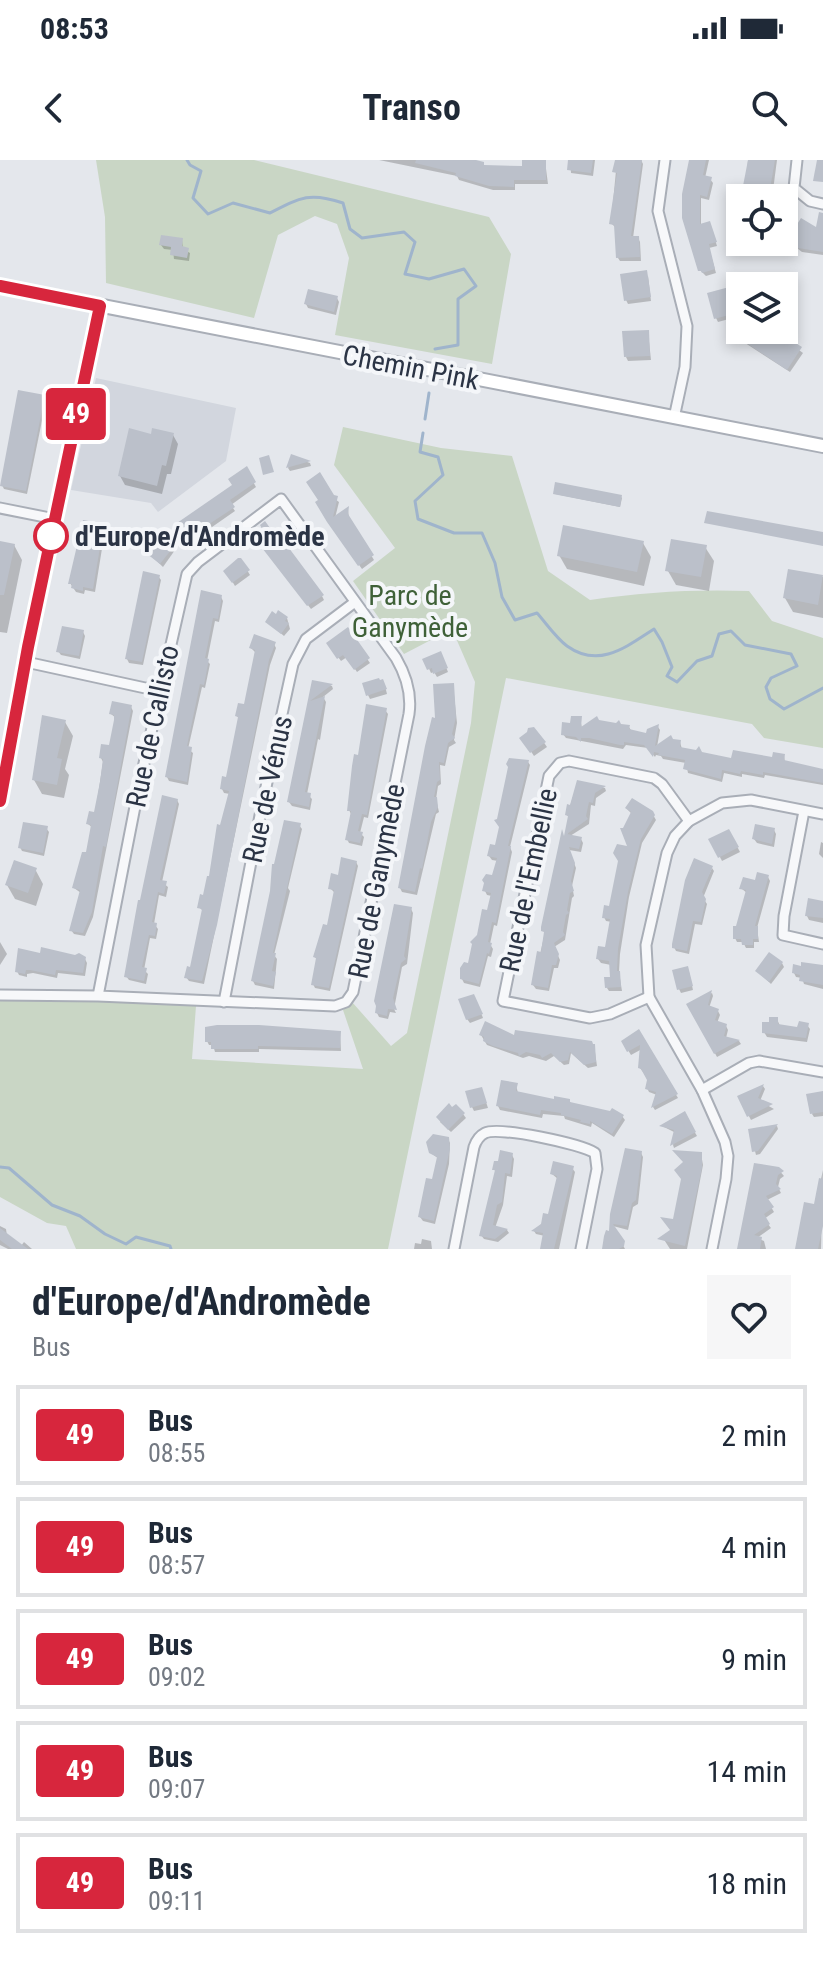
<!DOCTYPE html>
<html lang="fr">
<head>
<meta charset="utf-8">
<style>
	body { margin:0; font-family:"Roboto Condensed",sans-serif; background:#f6f6f7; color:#1f2937; height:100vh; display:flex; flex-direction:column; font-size:30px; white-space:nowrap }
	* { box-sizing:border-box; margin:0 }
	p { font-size:26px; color:#747a83 }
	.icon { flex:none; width:44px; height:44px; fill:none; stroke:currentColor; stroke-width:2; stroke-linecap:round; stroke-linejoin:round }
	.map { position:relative; height:1089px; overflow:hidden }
	.sheet { display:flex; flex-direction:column; background:#fff; flex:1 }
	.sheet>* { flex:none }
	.badge { padding:0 16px; border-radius:6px; font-size:28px; line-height:52px }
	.buttons { position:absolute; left:726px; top:24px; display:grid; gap:16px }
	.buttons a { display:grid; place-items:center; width:72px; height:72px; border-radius:0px; background:#fff; box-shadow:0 4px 12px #0003; font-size:40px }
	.map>.badge { position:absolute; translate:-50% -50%; box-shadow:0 0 0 4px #fff }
	.round { display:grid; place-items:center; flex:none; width:84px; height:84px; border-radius:0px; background:#f6f6f7 }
	.summary { display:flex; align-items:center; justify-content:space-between; height:136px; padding:0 32px }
	h1 { font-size:38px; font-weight:700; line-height:60px }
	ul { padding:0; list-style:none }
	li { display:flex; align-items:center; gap:24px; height:100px; margin:0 16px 12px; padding:0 16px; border:4px solid #e0e1e3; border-radius:0px }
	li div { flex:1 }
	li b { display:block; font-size:30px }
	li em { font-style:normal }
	li .badge { min-width:88px; font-weight:700; text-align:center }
	.status { display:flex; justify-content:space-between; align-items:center; height:56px; padding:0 40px; background:#fff; direction:ltr }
	.status svg { height:22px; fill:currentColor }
	header { display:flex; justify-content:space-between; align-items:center; height:104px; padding:0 32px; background:#fff; font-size:36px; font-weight:700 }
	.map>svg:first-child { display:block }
	.built { fill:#d2d6de }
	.green { fill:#c9d6c5 }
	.shadow { fill:#0003 }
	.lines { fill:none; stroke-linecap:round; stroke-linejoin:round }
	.stream { stroke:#9fb4cc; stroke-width:3 }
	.building { fill:#bbc0ca }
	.street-casing { stroke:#a9aeb7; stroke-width:13 }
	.secondary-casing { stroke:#a9aeb7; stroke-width:16 }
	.street { stroke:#f7f8fa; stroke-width:9 }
	.secondary { stroke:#fff; stroke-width:12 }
	.line-casing { stroke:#fff; stroke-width:18 }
	.line { stroke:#d7263d; stroke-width:12 }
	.stop-dot { fill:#fff; stroke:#d7263d; stroke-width:4 }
	.labels { text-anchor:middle; stroke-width:8; stroke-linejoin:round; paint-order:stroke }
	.street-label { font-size:28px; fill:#2b3445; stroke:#f4f6f9 }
	.stop-label { font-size:28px; font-weight:bold; fill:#2b3445; stroke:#f4f6f9; text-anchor:start }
	.park-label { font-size:28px; fill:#3f6138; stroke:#f4f6f9 }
</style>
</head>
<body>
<div class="status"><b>08:53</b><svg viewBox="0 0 49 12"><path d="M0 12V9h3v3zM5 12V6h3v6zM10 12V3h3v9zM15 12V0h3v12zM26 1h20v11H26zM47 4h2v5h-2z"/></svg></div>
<header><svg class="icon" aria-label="back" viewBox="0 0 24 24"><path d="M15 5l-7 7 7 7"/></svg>Transo<svg class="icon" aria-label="search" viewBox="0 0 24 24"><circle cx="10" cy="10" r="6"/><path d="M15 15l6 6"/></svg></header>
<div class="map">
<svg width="823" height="1089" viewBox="0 0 823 1089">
	<rect width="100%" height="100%" fill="#e4e7ec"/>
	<!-- built -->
	<path class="built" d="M96 218 236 248 226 301 158 352 151 343 71 330Z"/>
	<!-- green -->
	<g class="green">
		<path d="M96 0H254L489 57 511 94 492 204 335 175 349 98 337 64 315 56 278 75 254 158 106 123 105 57Z"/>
		<path d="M343 267 441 288 512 296 548 411 590 440C643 432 695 429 749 431L772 461 823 478V588L764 578 752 564 506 518 388 1089H76L66 1066 47 1063 0 1037V837L196 846 192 899 363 909 343 850 352 842 391 886 407 873 471 563 475 522 452 469 404 494 353 421 395 388 334 305Z"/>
	</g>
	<!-- shadow -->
	<g class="shadow">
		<path d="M379 0H469L485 7 524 8 545 1 548 24H515V30H493L459 20 457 16Z"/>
		<path d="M570 0H595L593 16 571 13Z"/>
		<path d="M617 0H641L643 4 633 78H638L640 82 641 101H620L618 98 616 68 611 63Z"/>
		<path d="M690 0H709L705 18 710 19 713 23 709 40 701 38V65L711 67 717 86 709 88 716 113 706 116 700 110Z"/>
		<path d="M748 0H777L772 38H745Z"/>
		<path d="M823 66V95L802 92 789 82Z"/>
		<path d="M182 80 183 89 190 93 189 101 174 99 173 90 164 89 161 85Z"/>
		<path d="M648 116 651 141 628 144 626 140Z"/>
		<path d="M734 132 740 156 718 162 716 158Z"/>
		<path d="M337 138 339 142 336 155 308 148 306 144Z"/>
		<path d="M740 170H772L803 193 790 212 739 179 737 175Z"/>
		<path d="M648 172 651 200 628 201 626 197Z"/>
		<path d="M44 237 46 241 27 334 4 329 2 325Z"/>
		<path d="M173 275 178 284 171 314H167L162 334 125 325 120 316 152 276Z"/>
		<path d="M293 297 310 303 311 306 290 311 288 308Z"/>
		<path d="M246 309 256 327 231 345 235 351 192 381 180 363 234 326Z"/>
		<path d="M555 334 621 337 622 338 620 347Z"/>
		<path d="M332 337 339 342 335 358 348 349 349 359 374 400 362 409 331 366Z"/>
		<path d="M103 366 105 370 95 432 85 430 84 434 76 432 70 423Z"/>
		<path d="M0 383 14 385 22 400 7 473 0 472Z"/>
		<path d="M643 383 651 397 644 426 567 409 559 395Z"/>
		<path d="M173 386 175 390 163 407 145 390Z"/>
		<path d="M705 387 714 401 709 431 676 425 668 411Z"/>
		<path d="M264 388 322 436 324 440 311 449Z"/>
		<path d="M241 400 250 415 235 426 226 411Z"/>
		<path d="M789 411 823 417V458L793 452 785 438Z"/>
		<path d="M158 416 161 420 143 505 129 503 127 499Z"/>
		<path d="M202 433 221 437 223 441 219 462 215 461 207 501 210 504 205 528 202 527 188 589 193 593 188 625 169 621 167 617Z"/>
		<path d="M287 458 290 469 284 476 267 462Z"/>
		<path d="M347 470 370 503 357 512 347 497 341 501 328 483Z"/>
		<path d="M83 472 85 476 80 499 61 495 58 491Z"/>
		<path d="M274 484 276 488 270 505 204 824 189 821 186 817 192 809 204 752 199 747 205 737 230 634 224 633 222 629 228 620 239 559 237 556 246 546 256 493 251 488Z"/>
		<path d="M442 497 448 512 437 517 434 512 431 513 425 500Z"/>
		<path d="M313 522 332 526 333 529 323 537 326 542 320 580 318 579 307 634 312 639 310 650 292 646 289 642Z"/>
		<path d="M453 525 457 563 454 580 456 583 449 587 445 606 440 605 441 624 438 626 436 639 439 652 436 654 417 735 402 732 400 728 437 560Z"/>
		<path d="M385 526 387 534 370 539 368 535Z"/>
		<path d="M131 547 133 551 93 757 85 776 74 774 71 770 81 733 74 728 87 695 93 668 88 664 95 654 103 602 101 598 110 588 116 558 111 554Z"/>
		<path d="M385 550 388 554 368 658 364 657 360 673 364 677 362 686 349 683 347 679 351 654 349 650 360 597Z"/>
		<path d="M580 558 582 568 598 561 629 567 632 572 648 575 658 567 660 570 657 587 680 582 682 589 732 601 773 599 784 595 785 602 823 611V625L765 615 764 618 742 614V617L724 613 722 622 688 613 686 603 663 599 661 596 656 595 655 597 648 588 626 585 623 589 566 578 563 574Z"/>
		<path d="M65 562 73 576 65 609 69 615 64 638 42 634 34 620Z"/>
		<path d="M538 574 547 587 534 596 522 578Z"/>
		<path d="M528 602 530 605 510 687 512 692 497 766 494 765 490 784 493 789 491 797 488 796 480 827 464 823 462 819 470 805 489 753 492 736 487 735 485 731 493 717 498 701 492 700 489 696 497 687Z"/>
		<path d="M578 622 605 628 606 631 596 638 595 646 591 645 589 664 570 676 581 679 583 683 581 692 569 690 576 708 572 726 574 736 572 738 565 780 554 787 560 800 558 808H554L549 831 536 829 533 825 566 680 570 659 567 655Z"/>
		<path d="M177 640 179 644 162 722 168 727 166 737 159 735 154 764 158 769 156 779 150 778 144 810 148 814 146 824 129 820 126 816Z"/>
		<path d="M627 649 652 653 656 660 642 683 629 737 620 794 619 812 622 831H609L607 828 612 819 611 805 601 803 598 799 606 789 612 762 606 761 604 757 611 748 631 689 632 654Z"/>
		<path d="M299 665 302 669 288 728 290 731 274 795 277 799 274 829 255 825 253 821 272 731Z"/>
		<path d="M46 668 49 672 44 696 22 691 20 687Z"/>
		<path d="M774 670 776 674 774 687 757 683 754 679Z"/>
		<path d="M729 671 740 692 722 701 711 680Z"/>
		<path d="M821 682 823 683V698L819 694Z"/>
		<path d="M356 702 358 706 330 831 315 828 313 824 318 801 315 797 328 767 335 733 330 728Z"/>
		<path d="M712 708 714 711 703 738 707 744 702 765 695 764 689 794 676 791 674 787Z"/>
		<path d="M35 709 43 724 36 746 15 739 7 725Z"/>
		<path d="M768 717 770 721 757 768 759 782H754V788H746L743 782H737L735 778 747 733 742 729Z"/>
		<path d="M823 743V763L809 760 807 756Z"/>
		<path d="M411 749 413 753 407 804 402 807 394 849 396 853 390 852 388 859 379 857 377 853Z"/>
		<path d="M0 782 7 794 0 805Z"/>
		<path d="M85 799 87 803 85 816 58 813 57 818 33 813 27 814V817L19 815 17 811Z"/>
		<path d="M782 803 784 807 771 824 757 811Z"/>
		<path d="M823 808V829L804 824 802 818 796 817 794 813Z"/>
		<path d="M689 812 693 830 681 833 679 829Z"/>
		<path d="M712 833 713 836 709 848 718 851 720 855 717 863 726 866 728 870 726 878 739 881 741 884 717 897 689 845Z"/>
		<path d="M476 840 483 858 470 863 467 859Z"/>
		<path d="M777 859 780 866 799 870 807 865 810 869 807 882 767 877 764 872Z"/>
		<path d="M639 872 678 938 655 950 653 947 657 935 649 932 647 928 649 920 640 908 642 889 631 895 623 882Z"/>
		<path d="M340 873 341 891 259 889V892H215L213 885H209L207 881Z"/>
		<path d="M481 875 594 885 597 906 588 908 571 893 569 904 564 905 554 896 546 901 529 896 523 898 487 885Z"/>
		<path d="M516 925 518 933 556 941 569 940 572 945 622 956 625 960 614 977 592 963 591 967 565 959 564 956 543 954 542 958 500 950 498 946Z"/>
		<path d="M763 926 765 929 760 941 774 949 751 960 739 937Z"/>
		<path d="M483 933 488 948 474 951 472 947Z"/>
		<path d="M823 937V956L814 957 812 954Z"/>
		<path d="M452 950 463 954 466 958 451 972 440 962Z"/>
		<path d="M684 954 697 976 674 988 673 985 676 973 662 966Z"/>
		<path d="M777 966 778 969 760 994 756 995 750 970Z"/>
		<path d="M448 979 450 983 449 1004 435 1064 423 1061 420 1057 434 1022 439 999 431 993Z"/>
		<path d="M641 993 643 997 638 1044 633 1047 628 1070 613 1066 625 1089H604L611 1073 612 1054Z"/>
		<path d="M701 994 703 1005 687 1089H670L663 1078 672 1071Z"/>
		<path d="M512 995 514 999 512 1017 507 1016 503 1045 495 1068 507 1070 509 1073 498 1082 484 1079 481 1075 496 1013 494 1009Z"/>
		<path d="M572 1008 575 1012 559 1089H542L545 1076 536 1074 534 1071 550 1056 558 1019 552 1014Z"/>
		<path d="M778 1009 784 1016 780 1019 778 1027 781 1033 767 1040 774 1052 764 1059 771 1068 757 1078 764 1081 766 1089H740Z"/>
		<path d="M823 1010 821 1089H797L815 1046Z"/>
		<path d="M0 1066 6 1069 7 1076 21 1086 24 1082 32 1089H8L0 1085Z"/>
		<path d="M422 1079 431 1081 432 1089H414L415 1083 421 1084Z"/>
	</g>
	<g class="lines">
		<!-- stream -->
		<g class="stream">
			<path d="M187 0 190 5 201 11 193 38 208 54 233 43 270 53C301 37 310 32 343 43L350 69 362 78 404 72 415 82 405 114 429 119 464 109 476 126 458 139V185L435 189"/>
			<path d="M425 259 429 233"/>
			<path d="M423 273 420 292 438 297 443 315 415 341 418 359 454 373H482L495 403 502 437 515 460 537 453C546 463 556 478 567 486 599 509 626 487 654 469L662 482 672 507 667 516 677 522 697 501 712 496 719 474 731 471 745 485 791 494 797 506 771 518 766 527 770 539 784 549 823 528"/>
			<path d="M0 1007 9 1008 52 1045 80 1056 105 1074 126 1084 136 1077 170 1086 171 1089"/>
		</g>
	</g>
	<!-- building -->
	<g class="building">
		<path d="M416 0H476L484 2V5L522 6V0H546V20H514V27L489 26 455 16 456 13 415 3Z"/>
		<path d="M568 0H593L591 13 567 10Z"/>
		<path d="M615 0H642L631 76H639L640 97 616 98 614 65 609 64 617 13 612 12Z"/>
		<path d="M689 0H706L703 15 712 17 707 37 700 35V64L710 61 717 82 709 84 715 109 702 113 701 111H698L682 58V34Z"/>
		<path d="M748 0H775L770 29 771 38H743L742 31Z"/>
		<path d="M817 0H823V22L813 21Z"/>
		<path d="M819 52 823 53V92L798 88 786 82 801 58 816 67Z"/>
		<path d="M161 75 183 78 182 86 189 88 187 98 170 95 171 87 159 85Z"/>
		<path d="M647 110 651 137 624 141 620 114Z"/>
		<path d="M733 126 740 152 714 159 707 133Z"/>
		<path d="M308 129 338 136 334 152 304 144Z"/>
		<path d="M649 170 650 196 624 197 622 171Z"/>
		<path d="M727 170H775L802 187 787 210Z"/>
		<path d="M18 230 45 235 26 331 0 326Z"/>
		<path d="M129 268 151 274 152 268 174 273 166 306 162 305 157 326 118 316Z"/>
		<path d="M291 294 311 301 286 308Z"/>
		<path d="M269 295 274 312 263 315 259 298Z"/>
		<path d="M247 306 256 322 230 340 235 347 188 378 177 363 232 325 228 319Z"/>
		<path d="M320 312 334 335 338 336 333 357 349 346 348 354 374 395 358 406 327 362 315 342 318 340 306 322Z"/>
		<path d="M555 322 622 335 620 347 553 334Z"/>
		<path d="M707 351 823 372V386L704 363Z"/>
		<path d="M83 360 104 364 93 429 83 427V431L71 428 72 424H68Z"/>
		<path d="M265 361 275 375 278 373 280 376 324 435 307 446 259 384 267 378 260 365Z"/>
		<path d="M563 365 644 381 637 412 557 396Z"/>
		<path d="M157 371 175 385 160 404 142 390Z"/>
		<path d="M671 379 707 385 701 417 665 411Z"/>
		<path d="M0 381 15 384 4 435H0Z"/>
		<path d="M238 398H241L250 410 232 423 223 411Z"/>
		<path d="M788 409 823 415 818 445 783 438Z"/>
		<path d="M143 411 160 415 142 502 125 499Z"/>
		<path d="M201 430 222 435 218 459 213 458 205 498 209 499 204 525 200 524 187 586 192 587 187 622 165 617Z"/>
		<path d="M278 450 288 457 285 461 289 463 281 474 265 462 272 451 276 454Z"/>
		<path d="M62 466 84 470 79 496 56 492Z"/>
		<path d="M348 467 370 498 354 510 343 495 337 499 326 483Z"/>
		<path d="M254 474 276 482 269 500 217 765 202 821 184 818 187 806 190 807 202 749 197 748 200 734 203 735 207 716H209L217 664 220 665 229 631 220 629 222 616 226 617 238 557 235 556 238 543 244 544 255 490 249 488Z"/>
		<path d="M441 491 448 508 433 514 432 508 427 510 422 499Z"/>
		<path d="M379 518 380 520 383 519 387 529 366 536 362 523Z"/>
		<path d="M312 520 333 524 310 541 325 536 305 632 311 633 309 647 287 642Z"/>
		<path d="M454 523 456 557 452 574 455 578 448 583 444 603 439 602 440 620 437 622 434 637H437L438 647 431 662 422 709 420 708 415 732 398 728 425 586 432 557 435 558 433 524Z"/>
		<path d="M112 541 132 545 106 687 103 686 92 752 83 773 69 771 80 730 72 728 82 692H86L91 665 86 664 89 651 94 652 100 622 103 599 99 598 101 584 109 585 114 560V555L109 554Z"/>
		<path d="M366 544 387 548 367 655 362 654 358 671 363 672 360 683 345 680 351 651H347L352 606 354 594 358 595Z"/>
		<path d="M42 555 66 560 57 598 62 599 57 625 32 620Z"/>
		<path d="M571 556H582L581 567 597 556 599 560 616 563 619 560 621 564 630 565 629 569 646 573 647 569 659 564 655 586 671 575 673 579 681 580 680 587 696 590 699 586 702 592 731 598 733 590 772 597 773 592 785 594 784 600 823 609V623L763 612V615L741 611 740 614 722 610 721 619 683 609 685 600 658 595 659 593 654 592 653 597 644 585 624 582V585H620L589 578H581V582L576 577 561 575 562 562 570 563Z"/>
		<path d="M534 567 546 582 530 593 519 578 527 572 528 568Z"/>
		<path d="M509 598 529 600 508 686H511L497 757 496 763 492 762 488 782 492 783 489 794 487 793 479 824 460 819V808L464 802 468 803 472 784 470 782 477 775 482 749 487 750 491 733 482 731 484 723 482 720 486 714 492 715 497 698 487 696 490 684 495 685 499 667 494 660 497 659 508 607 506 604Z"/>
		<path d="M577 620 606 626 595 633 593 643 589 642 586 656 588 659 567 674 582 677 579 689 569 687 575 703 571 721 574 731 570 733 567 750 569 753 566 755 563 772 565 775 554 783 559 794 556 805H552L548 828 531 825 537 791 541 792 544 772 541 771V767L562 669 564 676 568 656 565 655 567 644 570 645Z"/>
		<path d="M162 635 178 639 160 720 167 721 164 734 158 732 152 762 157 763 155 776 149 775 142 807 147 808 144 821 124 817 138 740H140Z"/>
		<path d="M632 638 653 651 655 655 641 679 628 732 618 789 617 811H620L621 827 605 828 604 817H610L609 801 596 799 598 786 605 787 610 759 602 758 604 745 609 746 618 701 613 693 617 684 627 686 620 668H623L631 652 625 648Z"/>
		<path d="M284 660 301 663 273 793H276L272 811 276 812 273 826 251 821 270 731 272 704H274Z"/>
		<path d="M23 662 48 666 43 693 18 688Z"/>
		<path d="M755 664 775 668 772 684 752 679Z"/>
		<path d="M729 669 739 687 718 698 708 679Z"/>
		<path d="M341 697 357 701 329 828 311 825 316 798 313 797 323 764 327 765 334 730 328 729 331 713 338 715Z"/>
		<path d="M694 698 713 706 702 732 706 739 701 762 693 761 687 791 672 788V784L685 720Z"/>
		<path d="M14 700 37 708 28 733 5 725Z"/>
		<path d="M757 712 769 715 755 766H758V779H753V785H742L741 779H733V766H736L746 730 739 729 743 717 755 720Z"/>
		<path d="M808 738 823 741V758L805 756Z"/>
		<path d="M394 744 412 747 404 796 406 799 401 803 393 838 397 850 388 849 387 856 375 853 376 846 374 841Z"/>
		<path d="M41 787 75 795 79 793 86 797 83 813 56 810 55 815 30 810H26L25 814 15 812 18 788 40 793Z"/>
		<path d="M769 792 783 802 769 822 755 811Z"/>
		<path d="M801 802 823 805V825L799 821 800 815 792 813 793 804 801 806Z"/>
		<path d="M688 806 693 826 677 830 672 810Z"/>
		<path d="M712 830 708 845 719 849 715 860 727 864 724 876 740 880 714 894 686 844Z"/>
		<path d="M474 834 483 854 466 860 458 839Z"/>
		<path d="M769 857H778V864L797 867 799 861 809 863 806 878 762 873V862H769Z"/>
		<path d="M485 861 514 875 515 870 592 881 593 884H595L596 902 584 905 570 892 568 900 560 902 551 893 542 898 540 895 526 892 519 896 518 893 493 886 483 881 484 877 479 875Z"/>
		<path d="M217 865H259L341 871 340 888 258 886V889H211V882H205V867Z"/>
		<path d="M639 869 678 934 651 948 656 932 645 929 647 920 641 909 638 908 640 885 627 892 621 881Z"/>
		<path d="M501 920 518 923 516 931 554 939V936L570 939V942L610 951 612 948 624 955 612 974 590 961V964L580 962 581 960 561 955V953L541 950 540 955 496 946Z"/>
		<path d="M764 924 758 938 773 944 747 957 737 936Z"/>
		<path d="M482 927 487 943 470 948 465 931Z"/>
		<path d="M823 931V952L810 954 806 934Z"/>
		<path d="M449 943 452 947 456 944 465 953 448 970 436 957Z"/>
		<path d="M685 951 696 972 670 986 674 970 659 966Z"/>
		<path d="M778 964 758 991 752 992 748 969Z"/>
		<path d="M433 974 449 977 450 989 434 1061 418 1057 426 1018 432 1019 437 997 429 993 426 982Z"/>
		<path d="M625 988 642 991 636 1040 632 1043 627 1066 613 1064 625 1081 624 1086 619 1089H602L604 1076 606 1070 609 1071 610 1054Z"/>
		<path d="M500 990 513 993 510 1014 505 1013 502 1042 497 1045 493 1065 508 1069 495 1079 479 1076 495 1010H492L494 1001H498Z"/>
		<path d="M672 990 702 992V1008L685 1086 657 1079 670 1070 660 1057 673 1059 681 1019 674 1010 683 1002Z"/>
		<path d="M553 1001 574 1006 554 1089H540L543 1073 531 1071 541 1064 543 1053 548 1054 557 1016 550 1014Z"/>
		<path d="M754 1003 779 1007 784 1011 778 1015 776 1024 781 1029 766 1036 774 1047 764 1054 770 1064 754 1075 762 1077 760 1089H737Z"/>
		<path d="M819 1018 823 1019V1066L818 1089H795L804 1042 814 1044Z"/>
		<path d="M0 1068 28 1089H12L0 1080Z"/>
	</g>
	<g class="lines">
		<!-- street casing -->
		<g class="street-casing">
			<g id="street">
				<path d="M665 0 658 51 687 166 685 207 674 258"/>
				<path d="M797 0 794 28 810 41 823 44"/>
				<path d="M0 348 55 359"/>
				<path d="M26 502 159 531"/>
				<path d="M804 651 784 756 783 775 823 784"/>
				<path d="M0 835 98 836 335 846 346 842 353 832 409 554C412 533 406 515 396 498L281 339 198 402 187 414 140 621 98 836"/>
				<path d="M649 837 610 854 590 858 503 841 549 616 560 603 569 601 654 618 662 624 689 661"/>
				<path d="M224 842 262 645 293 504 306 479 355 442"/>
				<path d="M702 930 749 903 759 901 823 912"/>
				<path d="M454 1089 474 987C476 981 479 976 485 973 499 966 581 984 595 993L597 1009 581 1089"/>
				<path d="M712 1089 726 1019 728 996 725 982 702 930 649 837 646 785 667 693 675 676 689 661 722 643 751 640 823 654"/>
			</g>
		</g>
		<!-- secondary casing -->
		<g class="secondary-casing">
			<g id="secondary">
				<path d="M0 126 823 286"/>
				<path d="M0 641 28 487 100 146"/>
			</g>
		</g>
		<!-- street -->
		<use href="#street" class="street"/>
		<!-- secondary -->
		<use href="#secondary" class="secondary"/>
	</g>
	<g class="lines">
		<!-- line casing -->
		<g class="line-casing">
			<path id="line" d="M0 126 100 146 28 487 0 641"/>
		</g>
		<!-- line -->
		<use href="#line" class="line"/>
	</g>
	<!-- markers -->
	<circle class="stop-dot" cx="51" cy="376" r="16"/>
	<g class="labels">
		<!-- street labels -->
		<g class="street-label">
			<text transform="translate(411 207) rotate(11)" y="10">Chemin Pink</text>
			<text transform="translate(152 566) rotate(-78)" y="10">Rue de Callisto</text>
			<text transform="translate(267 629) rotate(-78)" y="10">Rue de Vénus</text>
			<text transform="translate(528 720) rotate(-78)" y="10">Rue de l'Embellie</text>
			<text transform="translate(376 721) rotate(-79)" y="10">Rue de Ganymède</text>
		</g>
		<!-- stop labels -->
		<g class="stop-label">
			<text x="75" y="386">d'Europe/d'Andromède</text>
		</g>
		<!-- park labels -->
		<g class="park-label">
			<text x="410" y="445">Parc de<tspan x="410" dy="32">Ganymède</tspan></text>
		</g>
	</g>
</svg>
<div class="buttons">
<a><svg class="icon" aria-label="locate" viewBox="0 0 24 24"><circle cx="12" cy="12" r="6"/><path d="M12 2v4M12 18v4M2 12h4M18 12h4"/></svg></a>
<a><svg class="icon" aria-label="layers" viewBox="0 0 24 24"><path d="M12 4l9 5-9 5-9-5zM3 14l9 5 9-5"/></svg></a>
</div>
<b class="badge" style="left:76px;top:254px;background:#d7263d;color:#fff">49</b>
</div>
<section class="sheet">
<div class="summary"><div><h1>d'Europe/d'Andromède</h1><p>Bus</p></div><a class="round"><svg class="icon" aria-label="heart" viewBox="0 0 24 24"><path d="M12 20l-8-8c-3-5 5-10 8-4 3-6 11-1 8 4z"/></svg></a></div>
<ul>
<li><span class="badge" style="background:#d7263d;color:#fff">49</span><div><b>Bus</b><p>08:55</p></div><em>2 min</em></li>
<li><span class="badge" style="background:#d7263d;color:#fff">49</span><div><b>Bus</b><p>08:57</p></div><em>4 min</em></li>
<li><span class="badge" style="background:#d7263d;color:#fff">49</span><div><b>Bus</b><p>09:02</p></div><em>9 min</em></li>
<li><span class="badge" style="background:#d7263d;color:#fff">49</span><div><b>Bus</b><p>09:07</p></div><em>14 min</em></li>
<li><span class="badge" style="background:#d7263d;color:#fff">49</span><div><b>Bus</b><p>09:11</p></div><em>18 min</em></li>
</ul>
</section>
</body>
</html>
